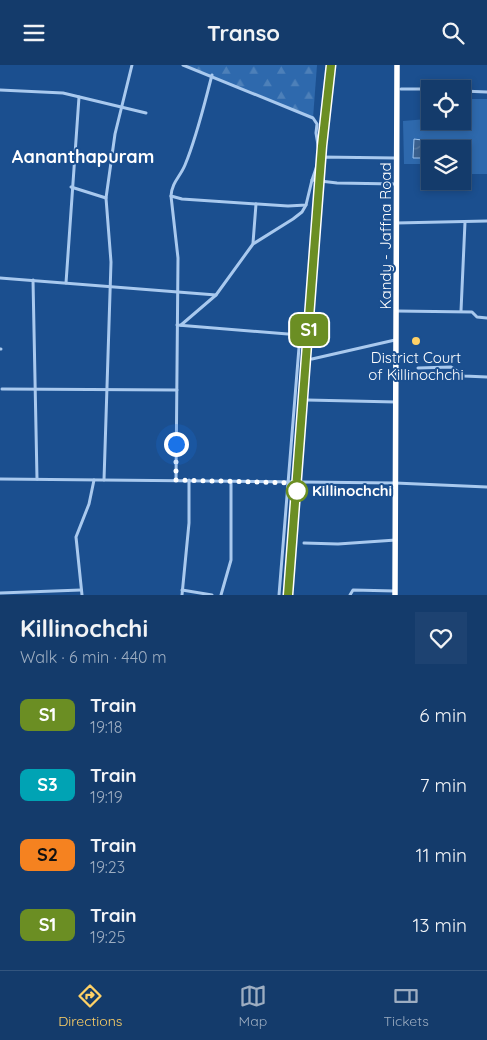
<!DOCTYPE html>
<html lang="en">
<head>
<meta charset="utf-8">
<style>
	body { margin:0; font-family:Quicksand,sans-serif; background:#1d4271; color:#f1f3f6; height:100vh; display:flex; flex-direction:column; font-size:19px; white-space:nowrap }
	* { box-sizing:border-box; margin:0 }
	p { font-size:16px; color:#9dadc1 }
	.icon { flex:none; width:28px; height:28px; fill:none; stroke:currentColor; stroke-width:2; stroke-linecap:round; stroke-linejoin:round }
	.map { position:relative; height:530px; overflow:hidden }
	.sheet { display:flex; flex-direction:column; background:#143b6b; flex:1 }
	.sheet>* { flex:none }
	.badge { padding:0 10px; border-radius:8px; font-size:18px; line-height:32px }
	.fabs { position:absolute; left:421px; top:15px; display:grid; gap:10px }
	.fabs a { display:grid; place-items:center; width:50px; height:50px; border-radius:0px; background:#143b6b; box-shadow:0 2px 8px #0003,0 0 0 1px #33557e; font-size:25px }
	.you { position:absolute; width:25px; height:25px; margin:-12px; border:4px solid #fff; border-radius:50%; background:#1a73e8; box-shadow:0 0 0 8px #1a73e833 }
	.map>.badge { position:absolute; translate:-50% -50%; box-shadow:0 0 0 2px #fff }
	.round { display:grid; place-items:center; flex:none; width:52px; height:52px; border-radius:0px; background:#1d4271 }
	.headline { display:flex; align-items:center; justify-content:space-between; height:85px; padding:0 20px }
	h1 { font-size:24px; font-weight:800; line-height:38px }
	ul { padding:0; list-style:none }
	li { display:flex; align-items:center; gap:15px; height:70px; padding:0 20px }
	li div { flex:1 }
	li b { display:block; font-size:19px }
	li em { font-style:normal }
	li .badge { min-width:55px; font-weight:700; text-align:center }
	header { display:flex; justify-content:space-between; align-items:center; height:65px; padding:0 20px; background:#143b6b; font-size:22px; font-weight:800 }
	.tab-bar { display:flex; justify-content:space-around; align-items:center; height:70px; border-top:1px solid #33557e; background:#143b6b; font-size:14px; color:#9dadc1 }
	.tab-bar a { display:grid; justify-items:center; gap:2px }
	.tab-bar .current { color:#ffd166 }
	.map>svg:first-child { display:block }
	.forest { fill:url(#forest-firs) }
	.green { fill:#2e69ad }
	.water { fill:url(#water-waves); stroke:#9cc4f0 }
	.lines { fill:none; stroke-linecap:round; stroke-linejoin:round }
	.minor { stroke:#a9c9ee; stroke-width:3 }
	.highway { stroke:#fff; stroke-width:5.5 }
	.rail-casing { stroke:#fff; stroke-width:3 }
	.rail { stroke:#1b4f8f; stroke-width:1; stroke-dasharray:4; stroke-linecap:butt }
	.line-casing { stroke:#fff; stroke-width:11 }
	.line { stroke:#6b8e23; stroke-width:8 }
	.walk { stroke:#fff; stroke-width:5; stroke-dasharray:0 9 }
	.poi-dot { fill:#ffd166; stroke:#1b4f8f; stroke-width:2 }
	.stop-dot { fill:#fff; stroke:#6b8e23; stroke-width:2.5 }
	.labels { text-anchor:middle; stroke-width:4; stroke-linejoin:round; paint-order:stroke }
	.street-label { font-size:15px; fill:#fff; stroke:#1b4f8f }
	.poi-label { font-size:15px; fill:#fff; stroke:#1b4f8f }
	.stop-label { font-size:15px; font-weight:bold; fill:#fff; stroke:#1b4f8f; text-anchor:start }
	.quarter-label { font-size:18px; font-weight:bold; fill:#fff; stroke:#1b4f8f }
</style>
</head>
<body>
<header><svg class="icon" aria-label="menu" viewBox="0 0 24 24"><path d="M4 6h16M4 12h16M4 18h16"/></svg>Transo<svg class="icon" aria-label="search" viewBox="0 0 24 24"><circle cx="10" cy="10" r="6"/><path d="M15 15l6 6"/></svg></header>
<div class="map">
<svg width="487" height="530" viewBox="0 0 487 530">
	<defs>
		<pattern id="forest-firs" width="22" height="20" patternUnits="userSpaceOnUse" patternTransform="scale(1.25)"><rect width="22" height="20" fill="#2e69ad"/><path d="M5 1l3.5 6h-7zM16 11l3.5 6h-7z" fill="#4d80b9"/></pattern>
		<pattern id="water-waves" width="16" height="10" patternUnits="userSpaceOnUse" patternTransform="scale(1.25)"><rect width="16" height="10" fill="#3c6290"/><path d="M0 5q4-4 8 0t8 0" fill="none" stroke="#597aa1"/></pattern>
	</defs>
	<rect width="100%" height="100%" fill="#1b4f8f"/>
	<!-- forest -->
	<path class="forest" d="M188 0H317L313 53 188 2Z"/>
	<!-- green -->
	<path class="green" d="M428 33H430V56H462L463 34H487V109H463L462 84H430V109H422L421 99H404L403 56 427 54Z"/>
	<!-- water -->
	<path class="water" d="M414 74 422 75 421 93H413Z"/>
	<g class="lines">
		<!-- minor -->
		<g class="minor">
			<path d="M183 0 313 53 317 59 316 68 320 92"/>
			<path d="M212 10C204 40 197 71 185 100 180 112 172 117 171 131L182 134 288 141 306 140 312 115"/>
			<path d="M401 24H430"/>
			<path d="M0 25 63 28 146 48"/>
			<path d="M462 26 487 27"/>
			<path d="M396 119 337 118 312 115 320 92 396 93"/>
			<path d="M71 122 106 133"/>
			<path d="M171 131 178 193 176 415"/>
			<path d="M396 158 487 156"/>
			<path d="M253 178 256 139"/>
			<path d="M0 213 216 230"/>
			<path d="M33 215 37 414"/>
			<path d="M66 218 79 32"/>
			<path d="M396 246 472 247 477 252 487 253"/>
			<path d="M461 246 465 157"/>
			<path d="M177 260 300 270 279 530"/>
			<path d="M181 260 216 230 253 179 293 154 302 147 306 140"/>
			<path d="M0 284H1"/>
			<path d="M312 294 395 275"/>
			<path d="M418 303 451 302 464 311 487 312"/>
			<path d="M2 324 177 325"/>
			<path d="M307 335 396 337"/>
			<path d="M0 414 395 418 487 422"/>
			<path d="M104 415 111 197 106 133 115 69 132 0"/>
			<path d="M304 478 338 479 396 475"/>
			<path d="M182 525 212 530"/>
			<path d="M0 528 81 525"/>
			<path d="M82 530 76 472 89 439 94 415"/>
			<path d="M182 530 189 458V415"/>
			<path d="M221 530 231 495V417"/>
			<path d="M350 530 353 525 395 526"/>
		</g>
		<!-- highway -->
		<path class="highway" d="M395 530 397 0"/>
		<!-- rail casing -->
		<g class="rail-casing">
			<path id="rail" d="M288 530 322 81 331 0"/>
		</g>
		<!-- rail -->
		<use href="#rail" class="rail"/>
	</g>
	<g class="lines">
		<!-- line casing -->
		<g class="line-casing">
			<path id="line" d="M288 530 322 81 331 0"/>
		</g>
		<!-- line -->
		<use href="#line" class="line"/>
		<!-- walk -->
		<path class="walk" d="M176 379V415L298 418 297 426"/>
	</g>
	<!-- markers -->
	<circle class="poi-dot" cx="416" cy="276" r="5"/>
	<circle class="stop-dot" cx="297" cy="426" r="10"/>
	<g class="labels">
		<!-- street labels -->
		<g class="street-label">
			<text transform="translate(386 171) rotate(-90)" y="5">Kandy - Jaffna Road</text>
		</g>
		<!-- poi labels -->
		<g class="poi-label">
			<text x="416" y="298">District Court<tspan x="416" dy="17">of Killinochchi</tspan></text>
		</g>
		<!-- stop labels -->
		<g class="stop-label">
			<text x="312" y="431">Killinochchi</text>
		</g>
		<!-- quarter labels -->
		<g class="quarter-label">
			<text x="83" y="98">Aananthapuram</text>
		</g>
	</g>
</svg>
<div class="fabs">
<a><svg class="icon" aria-label="locate" viewBox="0 0 24 24"><circle cx="12" cy="12" r="6"/><path d="M12 2v4M12 18v4M2 12h4M18 12h4"/></svg></a>
<a><svg class="icon" aria-label="layers" viewBox="0 0 24 24"><path d="M12 4l9 5-9 5-9-5zM3 14l9 5 9-5"/></svg></a>
</div>
<div class="you" style="left:176px;top:379px"></div>
<b class="badge" style="left:309px;top:265px;background:#6b8e23;color:#fff">S1</b>
</div>
<section class="sheet">
<div class="headline"><div><h1>Killinochchi</h1><p>Walk · 6 min · 440 m</p></div><a class="round"><svg class="icon" aria-label="heart" viewBox="0 0 24 24"><path d="M12 20l-8-8c-3-5 5-10 8-4 3-6 11-1 8 4z"/></svg></a></div>
<ul>
<li><span class="badge" style="background:#6b8e23;color:#fff">S1</span><div><b>Train</b><p>19:18</p></div><em>6 min</em></li>
<li><span class="badge" style="background:#00a3b4;color:#fff">S3</span><div><b>Train</b><p>19:19</p></div><em>7 min</em></li>
<li><span class="badge" style="background:#f58220;color:#111">S2</span><div><b>Train</b><p>19:23</p></div><em>11 min</em></li>
<li><span class="badge" style="background:#6b8e23;color:#fff">S1</span><div><b>Train</b><p>19:25</p></div><em>13 min</em></li>
</ul>
</section>
<nav class="tab-bar">
<a class="current"><svg class="icon" aria-label="directions" viewBox="0 0 24 24"><path d="M12 3l9 9-9 9-9-9zM9 14v-3h6M13 9l2 2-2 2"/></svg>Directions</a>
<a><svg class="icon" aria-label="map" viewBox="0 0 24 24"><path d="M3 6l6-2 6 2 6-2v14l-6 2-6-2-6 2zM9 4v14M15 6v14"/></svg>Map</a>
<a><svg class="icon" aria-label="tickets" viewBox="0 0 24 24"><path d="M3 7h18v10H3zM15 7v10"/></svg>Tickets</a>
</nav>
</body>
</html>
